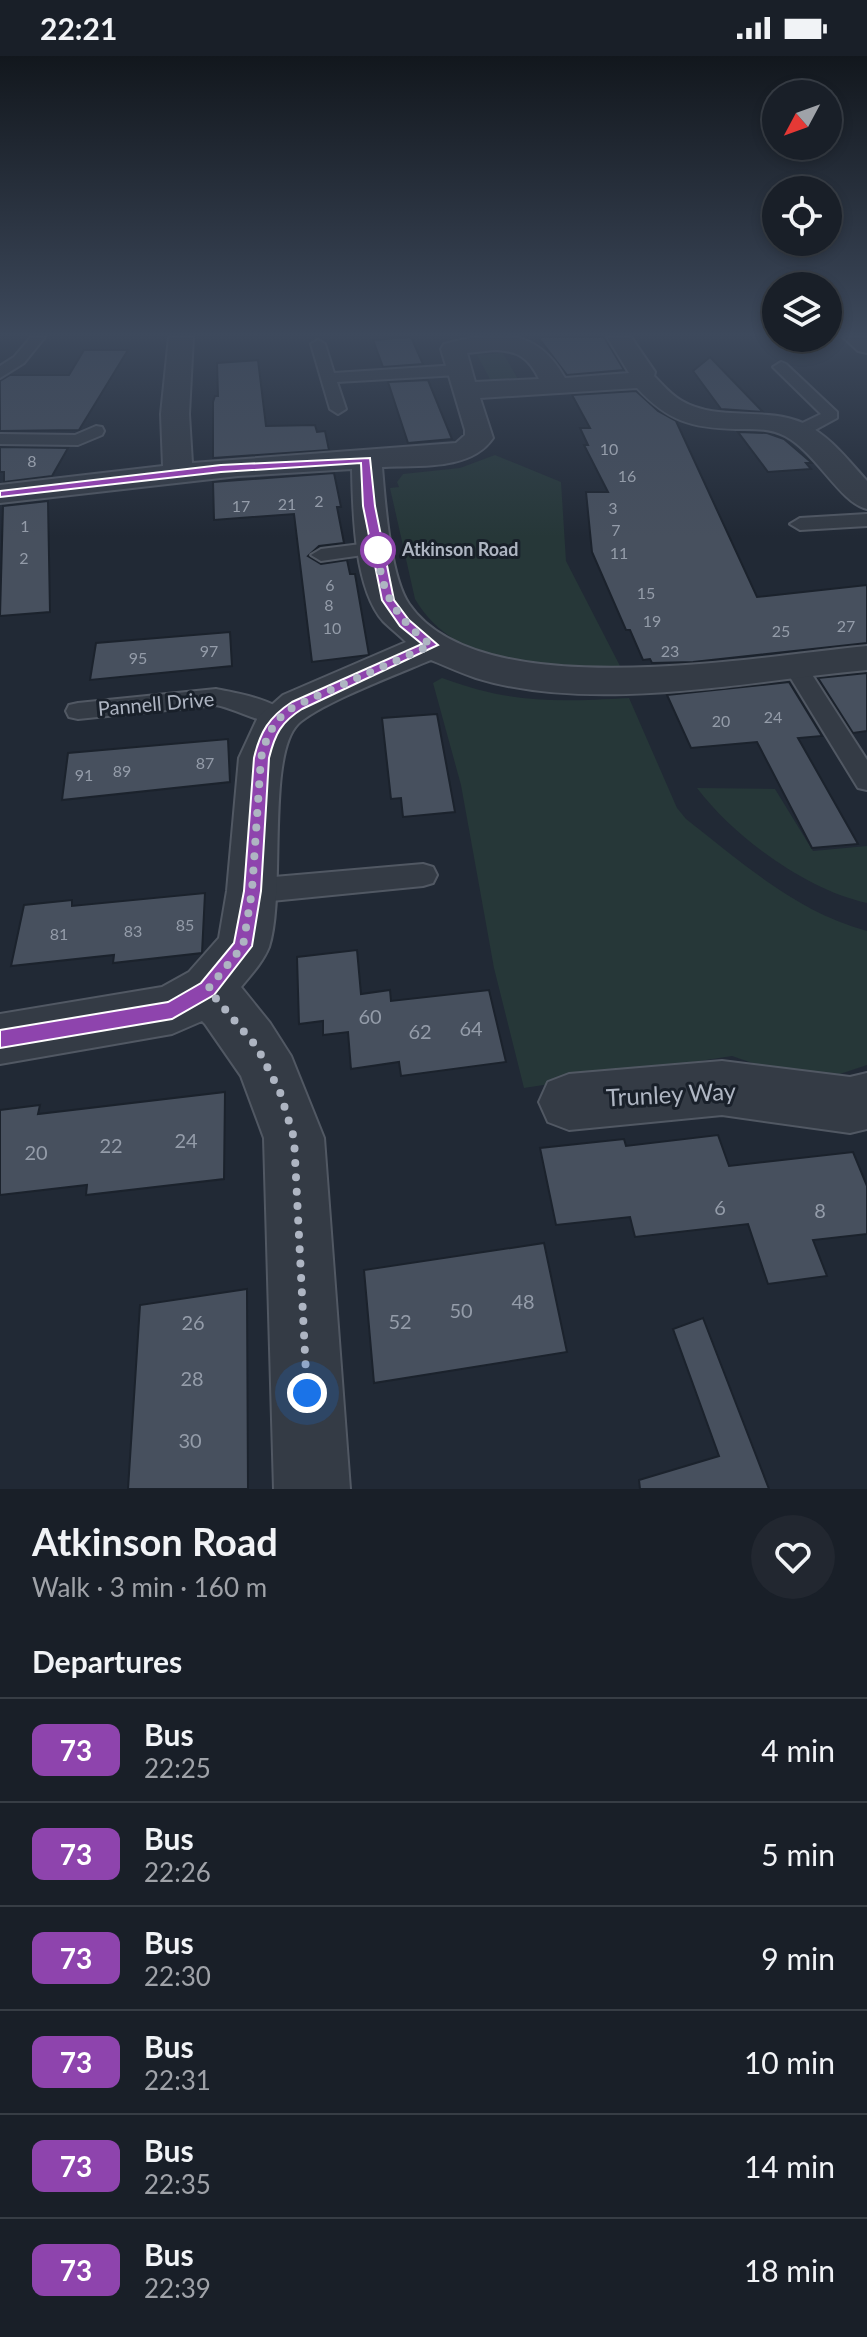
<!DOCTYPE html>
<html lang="en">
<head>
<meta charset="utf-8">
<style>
	body { margin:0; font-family:Lato,sans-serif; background:#222730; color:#f1f3f6; height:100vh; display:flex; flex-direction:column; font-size:30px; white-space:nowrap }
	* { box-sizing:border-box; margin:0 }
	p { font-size:26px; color:#9fa2a8 }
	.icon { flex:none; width:44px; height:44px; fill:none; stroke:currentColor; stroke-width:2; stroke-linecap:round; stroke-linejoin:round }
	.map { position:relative; height:1433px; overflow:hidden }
	.sheet { display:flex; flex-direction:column; background:#191f28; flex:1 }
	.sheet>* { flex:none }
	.badge { padding:0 16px; border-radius:12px; font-size:28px; line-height:52px }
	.needle { width:52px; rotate:229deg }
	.tools { position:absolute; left:762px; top:24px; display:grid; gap:16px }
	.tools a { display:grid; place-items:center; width:80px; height:80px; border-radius:50%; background:#191f28; box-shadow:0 4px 12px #0003,0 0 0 2px #373d45; font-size:40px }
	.you { position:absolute; width:40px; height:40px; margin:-20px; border:6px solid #fff; border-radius:50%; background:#1a73e8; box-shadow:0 0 0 12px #1a73e833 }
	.map>.badge { position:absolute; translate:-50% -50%; box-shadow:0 0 0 4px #fff }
	h2 { padding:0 32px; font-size:30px; line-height:72px }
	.round { display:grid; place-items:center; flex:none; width:84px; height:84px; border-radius:42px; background:#222730 }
	.overview { display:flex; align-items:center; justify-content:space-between; height:136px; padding:0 32px }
	h1 { font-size:38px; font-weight:700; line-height:60px }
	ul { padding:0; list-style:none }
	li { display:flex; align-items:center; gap:24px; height:104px; padding:0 32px; border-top:2px solid #373d45 }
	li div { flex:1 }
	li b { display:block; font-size:30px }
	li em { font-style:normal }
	li .badge { min-width:88px; font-weight:700; text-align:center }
	.status { display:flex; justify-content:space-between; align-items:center; height:56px; padding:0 40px; background:#191f28; direction:ltr }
	.status svg { height:22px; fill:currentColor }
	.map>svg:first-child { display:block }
	.green { fill:#263738 }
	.building { fill:#47505e; stroke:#1b222c; stroke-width:2 }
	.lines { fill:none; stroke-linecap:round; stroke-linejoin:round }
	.lane-casing { stroke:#515863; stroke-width:4 }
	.street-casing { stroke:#515863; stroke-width:4 }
	.lane { fill:#343b45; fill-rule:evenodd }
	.street { fill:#343b45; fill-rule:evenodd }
	.line { fill:#8e44ad; stroke:#fff; stroke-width:2 }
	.walk { stroke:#aeb5c2; stroke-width:8; stroke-dasharray:0 14.4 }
	.stop-dot { fill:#fff; stroke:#8e44ad; stroke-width:4 }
	.labels { text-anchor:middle; stroke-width:6; stroke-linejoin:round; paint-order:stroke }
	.number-label { font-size:16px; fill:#949ca9 }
	.far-stop-label { font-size:18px; font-weight:bold; fill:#aeb5c2; stroke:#19202a; text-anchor:start }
	.street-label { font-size:20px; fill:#aeb5c2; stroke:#19202a }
	.near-number-label { font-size:20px; fill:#949ca9 }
	.near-street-label { font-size:24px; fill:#aeb5c2; stroke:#19202a }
</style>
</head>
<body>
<div class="status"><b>22:21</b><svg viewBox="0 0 49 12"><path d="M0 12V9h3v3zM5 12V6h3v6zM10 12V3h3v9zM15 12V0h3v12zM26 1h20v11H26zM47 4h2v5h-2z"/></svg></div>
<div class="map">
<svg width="867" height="1433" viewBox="0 0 867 1433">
	<rect width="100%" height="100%" fill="#212935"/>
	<!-- green -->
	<g class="green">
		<path d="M503 297 519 325 492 327 477 299Z"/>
		<path d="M495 399 561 426 566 505 620 610C549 614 455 612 415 543L390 432 399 431 397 426 403 418 460 412Z"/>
		<path d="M442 622C513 648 555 646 629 642L677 752 686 763C744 808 795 855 867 875V1009L831 1021 776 1015 732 1000 524 1032 494 912 461 729 433 627Z"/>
		<path d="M697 732 775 733 813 795 867 790V847C806 834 734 781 697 732Z"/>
	</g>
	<!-- building -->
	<g class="building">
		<path d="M411 281 423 308 383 311 373 284Z"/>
		<path d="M538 281H604L624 314 567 319Z"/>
		<path d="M84 294H128L79 374 0 375V325L10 319H69Z"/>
		<path d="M710 301 763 356 721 353 693 315Z"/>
		<path d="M258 304 266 370 315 369 317 376 325 375 329 394 213 402V346L215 340H218L217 307Z"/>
		<path d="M428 324 452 383 408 387 388 326Z"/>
		<path d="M636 335 658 355 676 365 757 541 867 529V587L693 606 652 607 650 603 643 604 630 574H626L592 496 586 436H608L584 389H588L580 372H590L572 339Z"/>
		<path d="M738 376 767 377 784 383 812 407H806L811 413 768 416Z"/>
		<path d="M0 391 68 392 52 420 4 426V416H0Z"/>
		<path d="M334 417 341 451H337L344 487 319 490 308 500 321 508 347 504 350 518H355L369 599 312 606 294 458 214 464 213 426Z"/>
		<path d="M48 445 50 556 0 560 3 450Z"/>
		<path d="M230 576 232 610 90 624 96 587Z"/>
		<path d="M867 617V675L853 677 818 622Z"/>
		<path d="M789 626 822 680 798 682 858 788 812 792 757 686 691 692 667 639Z"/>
		<path d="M437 658 455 756 403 761 401 742 391 743 382 662Z"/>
		<path d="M228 683 230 726 62 744 68 697Z"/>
		<path d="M205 837 202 897 113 907 114 899 11 910 24 849 72 844V850Z"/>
		<path d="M357 894 361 938 390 934 391 945 489 934 506 1006 401 1020 399 1006 351 1013 348 976 323 979V965L299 968 297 901Z"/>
		<path d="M225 1036 224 1123 86 1139 87 1129 0 1139V1054L40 1049 38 1058Z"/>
		<path d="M718 1079 729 1110 853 1096 867 1130V1178L813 1184 827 1220 768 1228 748 1168 635 1181 630 1161 556 1169 540 1092 624 1083 626 1090Z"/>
		<path d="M544 1187 567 1296 374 1327 364 1214Z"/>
		<path d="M247 1233 248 1433H128L140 1249Z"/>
		<path d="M703 1262 769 1433H640L639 1424 719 1400 673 1273Z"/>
	</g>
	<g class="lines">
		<!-- lane casing -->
		<g class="lane-casing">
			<g id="lane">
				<path d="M31 281H45L24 307 0 322V310L14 301Z"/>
				<path d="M318 284 325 288 334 317 458 309 466 314 458 319 337 326 346 353 338 358 330 353 311 288Z"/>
				<path d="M781 306 786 308 837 356V362L804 380H792L790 376 792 372 821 358 776 314 773 311Z"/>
				<path d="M96 370 102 371 104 375 102 379 78 389 0 388V378L75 379Z"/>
				<path d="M867 458V470L800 474 790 468 800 462Z"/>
				<path d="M377 486 384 488 387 492 384 496 321 505 311 499 321 493Z"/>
				<path d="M794 601 802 603 867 704V734L858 732 782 608 786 603Z"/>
				<path d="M216 633C236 637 279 644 290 662L287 668C270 672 237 653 216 649L78 663 69 661 66 655 69 649 78 647Z"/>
				<path d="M423 808 433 811 437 819 433 827 423 830 252 847 242 843 237 835 242 827 252 823Z"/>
			</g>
		</g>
		<!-- street casing -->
		<g class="street-casing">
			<g id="street">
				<path d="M169 281H193L189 358 192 407 456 387 465 379V374L441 293 444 288C496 275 536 270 565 322L629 317 607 281H631L655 316 654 320C663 329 671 339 682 345 718 366 764 350 803 367 829 379 848 404 867 425V453C840 447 816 396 785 380 770 372 753 373 736 373 691 372 668 365 637 332L480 342 493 382C471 415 418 409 382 411 385 446 390 520 409 548 480 652 758 600 867 590V614C747 625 593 658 476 622 461 617 446 610 431 604 398 618 321 647 298 668 266 700 286 840 269 891 263 906 251 919 241 931L270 967 291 1000 324 1082 350 1433H274L264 1082 241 1020 205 968 202 965 172 978 0 1008V958L162 931 189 916 219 882 227 835 239 702 258 661 283 639 406 586C399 579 390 572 383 565 354 532 353 455 352 413L238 420 0 447V429L163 410 161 358ZM495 294C519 295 529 302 539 323L475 326 467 297Z"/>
				<path d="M843 281H867V297L858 295Z"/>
				<path d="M722 1005 850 1021 867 1017V1073L850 1077 722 1059 569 1074 548 1066 539 1046 548 1026 569 1018Z"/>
			</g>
		</g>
		<!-- lane -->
		<use href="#lane" class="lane"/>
		<!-- street -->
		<use href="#street" class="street"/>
	</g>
	<!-- sky -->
	<linearGradient id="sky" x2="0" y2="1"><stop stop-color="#12171d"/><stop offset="0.58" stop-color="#3d495c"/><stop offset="1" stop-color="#3d495c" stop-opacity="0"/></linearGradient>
	<rect width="867" height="481" fill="url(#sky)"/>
	<!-- line -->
	<path class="line" d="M370 402 375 450 394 544 409 564 438 589 302 653C281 666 275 678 269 702L261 835 252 890 214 939 172 963 0 992V974L168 946 201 927 234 887 244 835 254 702C260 676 269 661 292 646L422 588 400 570 382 544 363 450 361 407 221 416 0 441V435L221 409Z"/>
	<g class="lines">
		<!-- walk -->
		<path class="walk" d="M307 1337 294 1082 280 1036 257 991 208 933 243 890 252 835 261 702C267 678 275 661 297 649L431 589C394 561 380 534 378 494"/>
	</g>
	<!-- markers -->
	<circle class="stop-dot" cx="378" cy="494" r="16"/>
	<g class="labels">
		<!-- number labels -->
		<g class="number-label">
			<text x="609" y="399">10</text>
			<text x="32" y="411">8</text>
			<text x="627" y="426">16</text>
			<text x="319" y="451">2</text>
			<text x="287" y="454">21</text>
			<text x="241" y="456">17</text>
			<text x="613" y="458">3</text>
			<text x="25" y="476">1</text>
			<text x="616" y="480">7</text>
			<text x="619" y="503">11</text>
			<text x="24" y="508">2</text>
			<text x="330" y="535">6</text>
			<text x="646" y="543">15</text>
			<text x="329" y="555">8</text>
			<text x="652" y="571">19</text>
			<text x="846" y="576">27</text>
			<text x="332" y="578">10</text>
			<text x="781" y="581">25</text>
			<text x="209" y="601">97</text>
			<text x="670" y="601">23</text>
			<text x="138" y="608">95</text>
			<text x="773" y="667">24</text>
			<text x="721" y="671">20</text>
			<text x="205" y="713">87</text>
			<text x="122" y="721">89</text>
			<text x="84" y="725">91</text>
			<text x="185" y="875">85</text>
			<text x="133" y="881">83</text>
			<text x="59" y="884">81</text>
		</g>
		<!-- far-stop labels -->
		<g class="far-stop-label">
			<text x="402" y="500">Atkinson Road</text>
		</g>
		<!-- street labels -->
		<g class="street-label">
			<text transform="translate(156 648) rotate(-5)" y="7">Pannell Drive</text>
		</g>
		<!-- near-number labels -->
		<g class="near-number-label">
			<text x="370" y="968">60</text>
			<text x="471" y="980">64</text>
			<text x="420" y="983">62</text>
			<text x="186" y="1092">24</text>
			<text x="111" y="1097">22</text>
			<text x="36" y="1104">20</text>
			<text x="720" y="1159">6</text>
			<text x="820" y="1162">8</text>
			<text x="523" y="1253">48</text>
			<text x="461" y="1262">50</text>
			<text x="400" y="1273">52</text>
			<text x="193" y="1274">26</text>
			<text x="192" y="1330">28</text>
			<text x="190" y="1392">30</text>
		</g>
		<!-- near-street labels -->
		<g class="near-street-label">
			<text transform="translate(671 1039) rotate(-3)" y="8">Trunley Way</text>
		</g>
	</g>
</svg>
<div class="tools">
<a><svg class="needle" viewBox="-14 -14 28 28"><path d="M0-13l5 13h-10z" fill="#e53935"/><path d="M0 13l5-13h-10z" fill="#9fa2a8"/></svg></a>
<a><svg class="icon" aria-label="locate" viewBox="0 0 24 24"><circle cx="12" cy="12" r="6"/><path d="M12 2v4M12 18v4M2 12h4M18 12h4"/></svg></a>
<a><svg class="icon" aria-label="layers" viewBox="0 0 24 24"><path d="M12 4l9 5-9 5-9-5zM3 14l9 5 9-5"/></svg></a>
</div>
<div class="you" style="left:307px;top:1337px"></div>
</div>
<section class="sheet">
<div class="overview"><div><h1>Atkinson Road</h1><p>Walk · 3 min · 160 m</p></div><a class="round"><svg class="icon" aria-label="heart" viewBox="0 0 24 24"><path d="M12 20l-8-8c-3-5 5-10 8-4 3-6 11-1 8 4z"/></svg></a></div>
<h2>Departures</h2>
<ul>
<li><span class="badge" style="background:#8e44ad;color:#fff">73</span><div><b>Bus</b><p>22:25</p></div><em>4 min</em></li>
<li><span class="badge" style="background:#8e44ad;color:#fff">73</span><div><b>Bus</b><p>22:26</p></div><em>5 min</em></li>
<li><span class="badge" style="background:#8e44ad;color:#fff">73</span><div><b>Bus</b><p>22:30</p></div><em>9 min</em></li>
<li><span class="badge" style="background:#8e44ad;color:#fff">73</span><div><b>Bus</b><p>22:31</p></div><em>10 min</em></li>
<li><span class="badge" style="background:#8e44ad;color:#fff">73</span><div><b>Bus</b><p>22:35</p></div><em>14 min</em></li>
<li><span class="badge" style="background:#8e44ad;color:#fff">73</span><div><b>Bus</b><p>22:39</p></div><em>18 min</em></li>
</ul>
</section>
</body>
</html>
